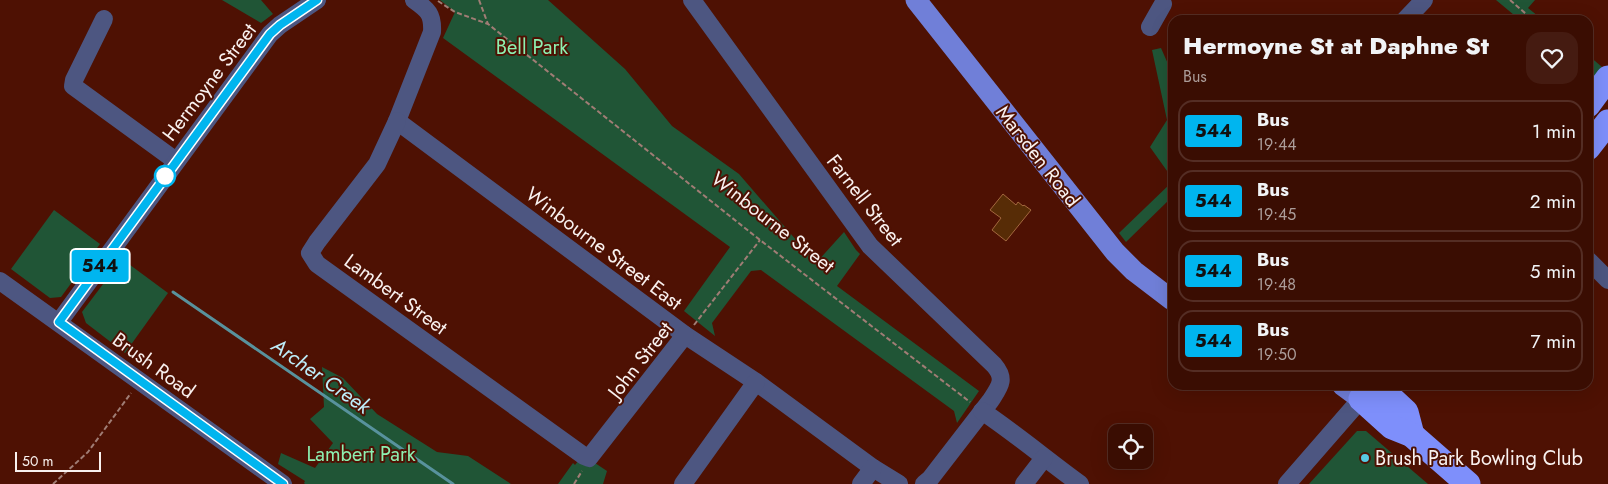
<!DOCTYPE html>
<html lang="en">
<head>
<meta charset="utf-8">
<style>
	body { margin:0; font-family:Jost,sans-serif; background:#451b11; color:#f1f3f6; height:100vh; display:flex; flex-direction:column; font-size:19px; white-space:nowrap }
	* { box-sizing:border-box; margin:0 }
	p { font-size:16px; color:#ab9c99 }
	.icon { flex:none; width:28px; height:28px; fill:none; stroke:currentColor; stroke-width:2; stroke-linecap:round; stroke-linejoin:round }
	.map { position:relative; flex:1; overflow:hidden }
	.drawer { position:absolute; left:1168px; top:15px; width:425px; height:375px; display:flex; flex-direction:column; background:#3a0d02; border-radius:15px; box-shadow:0 5px 20px #0002,0 0 0 1px #542d24 }
	.drawer>* { flex:none }
	.badge { padding:0 10px; border-radius:4px; font-size:18px; line-height:32px }
	.controls { position:absolute; left:1108px; top:424px; display:grid; gap:10px }
	.controls a { display:grid; place-items:center; width:45px; height:45px; border-radius:10px; background:#3a0d02; box-shadow:0 5px 20px #0002,0 0 0 1px #542d24; font-size:25px }
	.scale { position:absolute; left:15px; bottom:12px; width:86px; box-sizing:border-box; padding-left:5px; border:2px solid #f9f1ef; border-top:0; font-size:14px; line-height:18px; white-space:nowrap; color:#f9f1ef; -webkit-text-stroke:4px #4e1103; paint-order:stroke }
	.map>.badge { position:absolute; translate:-50% -50%; box-shadow:0 0 0 2px #fff }
	.round { display:grid; place-items:center; flex:none; width:52px; height:52px; border-radius:15px; background:#451b11 }
	.headline { display:flex; align-items:center; justify-content:space-between; height:85px; padding:0 15px }
	h1 { font-size:24px; font-weight:800; line-height:38px }
	ul { padding:0; list-style:none }
	li { display:flex; align-items:center; gap:15px; height:62px; margin:0 10px 8px; padding:0 5px; border:2px solid #542d24; border-radius:15px }
	li div { flex:1 }
	li b { display:block; font-size:19px }
	li em { font-style:normal }
	li .badge { min-width:55px; font-weight:700; text-align:center }
	.map>svg:first-child { display:block }
	.green { fill:#205536 }
	.lines { fill:none; stroke-linecap:round; stroke-linejoin:round }
	.stream { stroke:#58929d; stroke-width:3 }
	.building { fill:#572c06; stroke:#a3683f }
	.path { stroke:#a07d75; stroke-width:2; stroke-dasharray:5 2.5; stroke-linecap:butt }
	.minor { stroke:#4d5681; stroke-width:18 }
	.major { stroke:#707fd8; stroke-width:21 }
	.highway { stroke:#7e8ffb; stroke-width:25 }
	.line-casing { stroke:#fff; stroke-width:11 }
	.line { stroke:#00b5ef; stroke-width:8 }
	.stop-dot { fill:#fff; stroke:#00b5ef; stroke-width:2.5 }
	.poi-dot { fill:#57c9e2; stroke:#4e1103; stroke-width:2 }
	.labels { text-anchor:middle; stroke-width:4; stroke-linejoin:round; paint-order:stroke }
	.park-label { font-size:20px; fill:#8df0b1; stroke:#4e1103 }
	.street-label { font-size:20px; fill:#f9f1ef; stroke:#4e1103 }
	.poi-label { font-size:20px; fill:#f9f1ef; stroke:#4e1103; text-anchor:start }
	.water-label { font-size:21px; font-style:italic; fill:#bdedf9; stroke:#4e1103 }
</style>
</head>
<body>
<div class="map">
<svg width="1608" height="484" viewBox="0 0 1608 484">
	<rect width="100%" height="100%" fill="#4e1103"/>
	<!-- green -->
	<g class="green">
		<path d="M222 0H261L273 14 261 23Z"/>
		<path d="M440 0H548L625 69 672 126 739 174 816 263 844 232 856 250 860 254 837 286 979 391 957 423 954 411 761 270 751 271 712 323 715 336 684 311 730 247 443 38 455 12Z"/>
		<path d="M1496 0H1535L1528 8 1543 20H1520Z"/>
		<path d="M1161 48 1172 73V178L1150 147 1167 120 1152 50Z"/>
		<path d="M1588 55 1602 67 1591 81 1588 78Z"/>
		<path d="M1172 182V197L1126 242 1119 233Z"/>
		<path d="M54 210 100 244 61 297 50 298 11 269Z"/>
		<path d="M122 259 168 293 125 353 86 323 82 312Z"/>
		<path d="M322 367 343 378 377 414 437 452 468 456 511 484H305L304 483 305 481 278 464 281 453 315 468 333 443 310 419 324 407Z"/>
		<path d="M1357 431H1366L1428 484H1309Z"/>
		<path d="M583 455 607 471 603 484H558L573 463 575 465Z"/>
	</g>
	<g class="lines">
		<!-- stream -->
		<path class="stream" d="M173 292 453 484"/>
	</g>
	<!-- building -->
	<path class="building" d="M1003 194 1016 205 1018 202 1023 206 1024 205 1031 210 1006 241 992 230 1001 218 990 210Z"/>
	<g class="lines">
		<!-- path -->
		<g class="path">
			<path d="M479 0 488 24"/>
			<path d="M1510 0 1533 20"/>
			<path d="M438 1 455 12 488 24 760 240 970 402"/>
			<path d="M694 325 760 240"/>
			<path d="M53 484 88 452 131 393"/>
			<path d="M574 484 582 471"/>
		</g>
		<!-- minor -->
		<g class="minor">
			<path d="M414 0C428 10 433 14 432 32L397 121 685 335 756 382 873 468 899 484"/>
			<path d="M692 0 870 246 994 365C1006 379 1000 386 991 400L930 479 924 484"/>
			<path d="M104 19 74 80 73 86 176 161"/>
			<path d="M1405 20 1424 0"/>
			<path d="M1150 27 1163 4"/>
			<path d="M397 121 377 164 317 242 310 253 317 264 584 456 589 458 685 335"/>
			<path d="M1588 260 1608 280"/>
			<path d="M0 281 283 484"/>
			<path d="M59 322 270 34 280 25 317 0"/>
			<path d="M982 411C1016 434 1047 460 1080 484"/>
			<path d="M683 484 756 382"/>
			<path d="M861 484 873 468"/>
			<path d="M1024 484 1044 458"/>
			<path d="M1287 484 1361 399"/>
		</g>
		<!-- major -->
		<g class="major">
			<path d="M916 0 1115 252 1134 271 1172 300"/>
			<path d="M1342 385 1361 399"/>
		</g>
		<!-- highway -->
		<g class="highway">
			<path d="M1588 105 1608 78"/>
			<path d="M1588 148 1608 122"/>
			<path d="M1373 385 1392 399 1406 412 1412 435"/>
			<path d="M1361 399 1392 427 1412 435 1468 484"/>
		</g>
	</g>
	<g class="lines">
		<!-- line casing -->
		<g class="line-casing">
			<path id="line" d="M283 484 59 322 270 34 280 25 317 0"/>
		</g>
		<!-- line -->
		<use href="#line" class="line"/>
	</g>
	<!-- markers -->
	<circle class="stop-dot" cx="165" cy="176" r="10"/>
	<circle class="poi-dot" cx="1365" cy="458" r="5"/>
	<g class="labels">
		<!-- park labels -->
		<g class="park-label">
			<text x="532" y="54">Bell Park</text>
			<text x="361" y="461">Lambert Park</text>
		</g>
		<!-- street labels -->
		<g class="street-label">
			<text transform="translate(209 82) rotate(-53)" y="7">Hermoyne Street</text>
			<text transform="translate(1038 156) rotate(52)" y="7">Marsden Road</text>
			<text transform="translate(865 200) rotate(52)" y="7">Farnell Street</text>
			<text transform="translate(773 222) rotate(38)" y="7">Winbourne Street</text>
			<text transform="translate(604 248) rotate(37)" y="7">Winbourne Street East</text>
			<text transform="translate(396 294) rotate(36)" y="7">Lambert Street</text>
			<text transform="translate(640 360) rotate(-52)" y="7">John Street</text>
			<text transform="translate(154 365) rotate(36)" y="7">Brush Road</text>
		</g>
		<!-- poi labels -->
		<g class="poi-label">
			<text x="1375" y="465">Brush Park Bowling Club</text>
		</g>
		<!-- water labels -->
		<g class="water-label">
			<text transform="translate(321 376) rotate(35)" y="7">Archer Creek</text>
		</g>
	</g>
</svg>
<div class="controls">
<a><svg class="icon" aria-label="locate" viewBox="0 0 24 24"><circle cx="12" cy="12" r="6"/><path d="M12 2v4M12 18v4M2 12h4M18 12h4"/></svg></a>
</div>
<div class="scale">50 m</div>
<b class="badge" style="left:100px;top:266px;background:#00b5ef;color:#111">544</b>
<section class="drawer">
<div class="headline"><div><h1>Hermoyne St at Daphne St</h1><p>Bus</p></div><a class="round"><svg class="icon" aria-label="heart" viewBox="0 0 24 24"><path d="M12 20l-8-8c-3-5 5-10 8-4 3-6 11-1 8 4z"/></svg></a></div>
<ul>
<li><span class="badge" style="background:#00b5ef;color:#111">544</span><div><b>Bus</b><p>19:44</p></div><em>1 min</em></li>
<li><span class="badge" style="background:#00b5ef;color:#111">544</span><div><b>Bus</b><p>19:45</p></div><em>2 min</em></li>
<li><span class="badge" style="background:#00b5ef;color:#111">544</span><div><b>Bus</b><p>19:48</p></div><em>5 min</em></li>
<li><span class="badge" style="background:#00b5ef;color:#111">544</span><div><b>Bus</b><p>19:50</p></div><em>7 min</em></li>
</ul>
</section>
</div>
</body>
</html>
